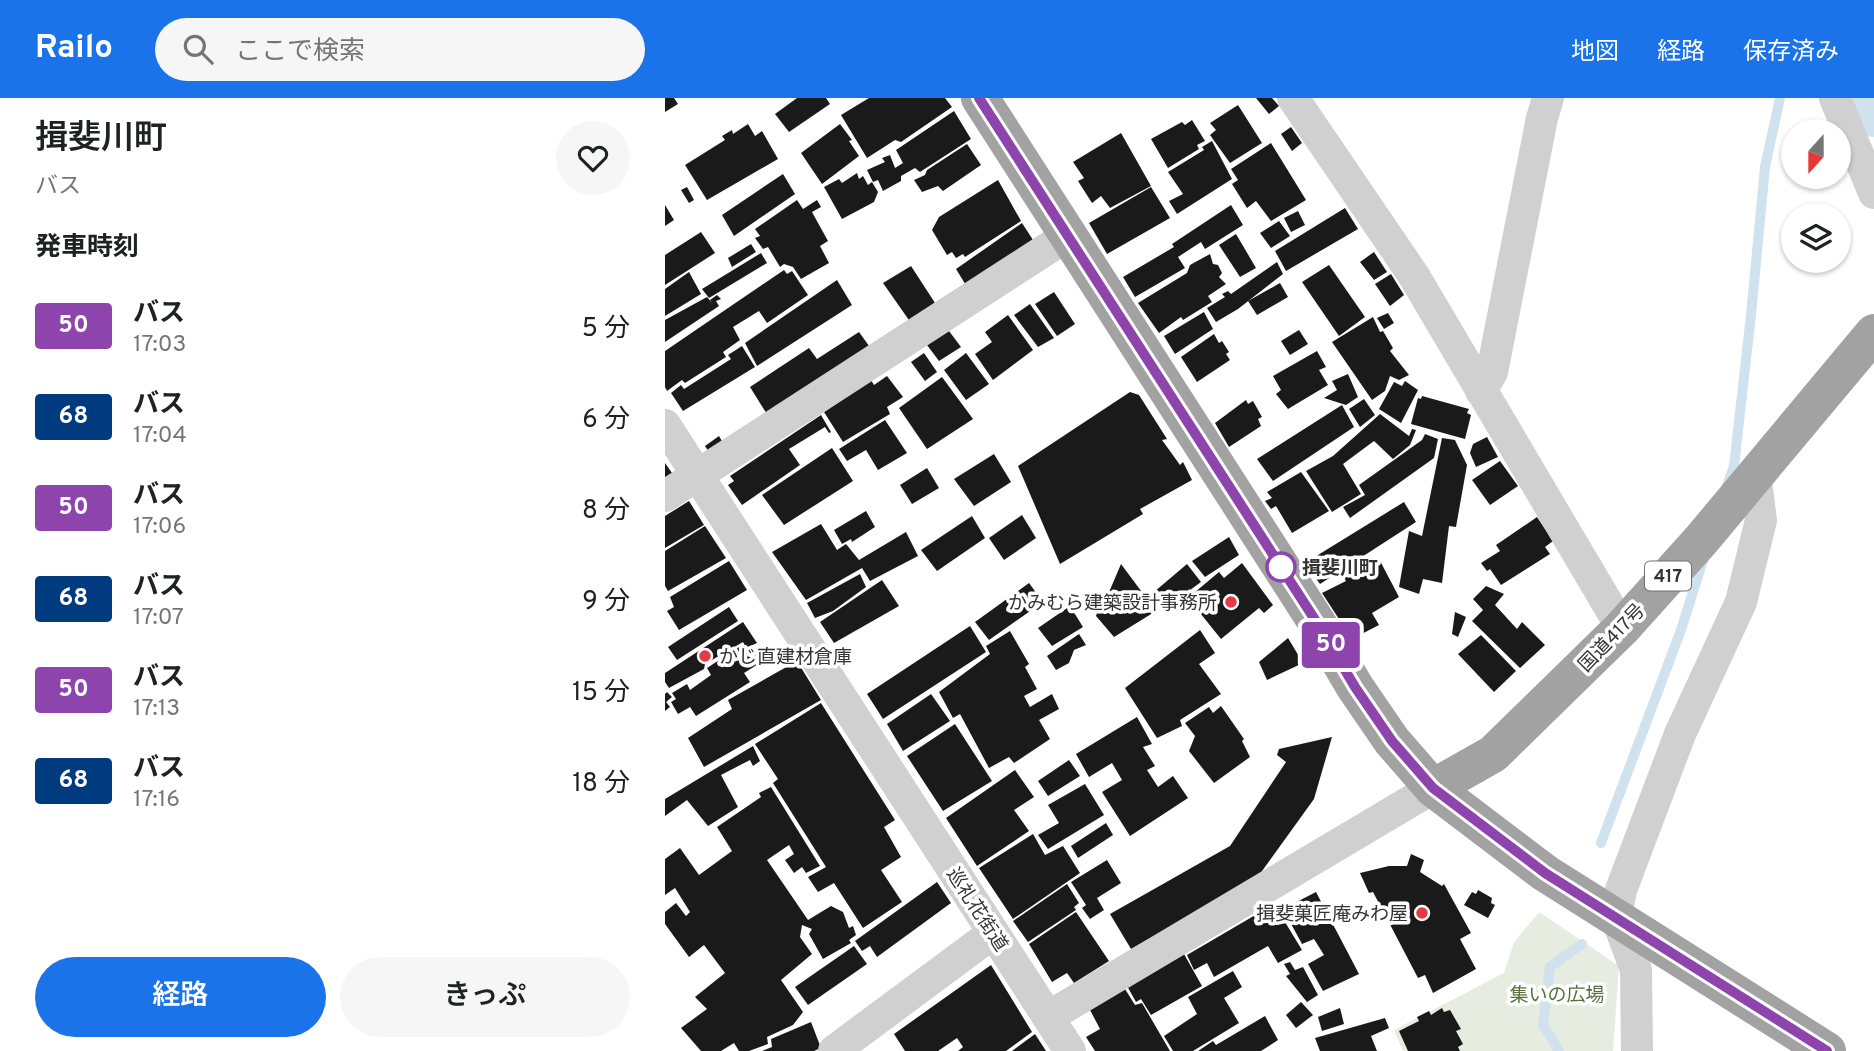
<!DOCTYPE html>
<html lang="ja">
<head>
<meta charset="utf-8">
<style>
	body { margin:0; font-family:Overpass,"Noto Sans JP",sans-serif; background:#f6f6f6; color:#202124; height:100vh; display:flex; flex-direction:column; font-size:26px; white-space:nowrap }
	* { box-sizing:border-box; margin:0 }
	p { font-size:23px; color:#757577 }
	.icon { flex:none; width:38px; height:38px; fill:none; stroke:currentColor; stroke-width:2; stroke-linecap:round; stroke-linejoin:round }
	.map { position:relative; flex:1; overflow:hidden }
	.drawer { display:flex; flex-direction:column; background:#fff; width:665px }
	.drawer>* { flex:none }
	.badge { padding:0 14px; border-radius:5px; font-size:24px; line-height:46px }
	.needle { width:46px; rotate:201deg }
	.tools { position:absolute; left:1116px; top:21px; display:grid; gap:14px }
	.tools a { display:grid; place-items:center; width:70px; height:70px; border-radius:50%; background:#fff; box-shadow:0 2px 5px #0004; font-size:35px }
	.map>.badge { position:absolute; translate:-50% -50%; box-shadow:0 0 0 4px #fff }
	h2 { padding:0 35px; font-size:26px; line-height:63px }
	.round { display:grid; place-items:center; flex:none; width:74px; height:74px; border-radius:37px; background:#f6f6f6 }
	.overview { display:flex; align-items:center; justify-content:space-between; height:119px; padding:0 35px }
	h1 { font-size:33px; font-weight:600; line-height:52px }
	.button { display:flex; gap:14px; margin-top:auto; padding:14px 35px }
	.button a { flex:1; height:80px; border-radius:42px; background:#1a73e8; color:#fff; font-size:28px; font-weight:600; line-height:80px; text-align:center }
	.button a+a { background:#f6f6f6; color:#202124 }
	ul { padding:0; list-style:none }
	li { display:flex; align-items:center; gap:21px; height:91px; padding:0 35px }
	li div { flex:1 }
	li b { display:block; font-size:26px }
	li em { font-style:normal }
	li .badge { min-width:77px; font-weight:700; text-align:center }
	header { display:flex; align-items:center; gap:42px; box-sizing:border-box; height:98px; padding:0 35px; background:#1a73e8; color:#fff }
	header strong { font-size:33px }
	nav { display:flex; gap:38px; margin-inline-start:auto; font-size:24px }
	.search { width:490px; height:63px; background:#f6f6f6; display:flex; align-items:center; gap:18px; box-sizing:border-box; padding:0 24px; border-radius:38px; color:#757577; font-size:26px }
	main { display:flex; flex:1; min-height:0 }
	.map>svg:first-child { display:block }
	.green { fill:#e6ecdf }
	.lines { fill:none; stroke-linecap:round; stroke-linejoin:round }
	.stream { stroke:#cfe2ee; stroke-width:10 }
	.river { stroke:#cfe2ee; stroke-width:58 }
	.building { fill:#1a1a1a }
	.minor { stroke:#d0d0d0; stroke-width:32 }
	.trunk { stroke:#a2a2a2; stroke-width:38 }
	.line-casing { stroke:#fff; stroke-width:16 }
	.line { stroke:#8e44ad; stroke-width:10 }
	.stop-dot { fill:#fff; stroke:#8e44ad; stroke-width:3.5 }
	.poi-dot { fill:#e63946; stroke:#fff; stroke-width:2.5 }
	.labels { text-anchor:middle; stroke-width:7; stroke-linejoin:round; paint-order:stroke }
	.shield { fill:#fff; stroke:#707070; stroke-width:2 }
	.shield-label { font-size:18px; font-weight:bold; fill:#333 }
	.stop-label { font-size:19px; font-weight:bold; fill:#333; stroke:#fff; text-anchor:start }
	.poi-label { font-size:19px; fill:#333; stroke:#fff; text-anchor:end }
	.street-label { font-size:19px; fill:#333; stroke:#fff }
	.park-label { font-size:19px; fill:#56703f; stroke:#fff }
</style>
</head>
<body>
<header>
<strong>Railo</strong>
<div class="search"><svg class="icon" aria-label="search" viewBox="0 0 24 24"><circle cx="10" cy="10" r="6"/><path d="M15 15l6 6"/></svg>ここで検索</div>
<nav><a>地図</a><a>経路</a><a>保存済み</a></nav>
</header>
<main>
<section class="drawer">
<div class="overview"><div><h1>揖斐川町</h1><p>バス</p></div><a class="round"><svg class="icon" aria-label="heart" viewBox="0 0 24 24"><path d="M12 20l-8-8c-3-5 5-10 8-4 3-6 11-1 8 4z"/></svg></a></div>
<h2>発車時刻</h2>
<ul>
<li><span class="badge" style="background:#8e44ad;color:#fff">50</span><div><b>バス</b><p>17:03</p></div><em>5 分</em></li>
<li><span class="badge" style="background:#003b80;color:#fff">68</span><div><b>バス</b><p>17:04</p></div><em>6 分</em></li>
<li><span class="badge" style="background:#8e44ad;color:#fff">50</span><div><b>バス</b><p>17:06</p></div><em>8 分</em></li>
<li><span class="badge" style="background:#003b80;color:#fff">68</span><div><b>バス</b><p>17:07</p></div><em>9 分</em></li>
<li><span class="badge" style="background:#8e44ad;color:#fff">50</span><div><b>バス</b><p>17:13</p></div><em>15 分</em></li>
<li><span class="badge" style="background:#003b80;color:#fff">68</span><div><b>バス</b><p>17:16</p></div><em>18 分</em></li>
</ul>
<div class="button"><a>経路</a><a>きっぷ</a></div>
</section>
<div class="map">
<svg width="1209" height="953" viewBox="0 0 1209 953">
	<rect width="100%" height="100%" fill="#fff"/>
	<!-- green -->
	<path class="green" d="M874 814 954 868 948 953H738L729 932 839 875 849 844Z"/>
	<g class="lines">
		<!-- stream -->
		<g class="stream">
			<path d="M1062 388 1069 368 1086 217 1100 69 1115 0"/>
			<path d="M936 745 1016 532 1039 459"/>
			<path d="M894 953 878 927 885 869 917 846"/>
		</g>
		<!-- river -->
		<path class="river" d="M1204 0 1209 10"/>
	</g>
	<!-- building -->
	<g class="building">
		<path d="M0 0H9L13 6 0 14Z"/>
		<path d="M132 0H161L165 6 124 34 110 16Z"/>
		<path d="M204 0H280L287 9 236 44 230 42 202 60 176 17Z"/>
		<path d="M591 0H607L614 8 604 16Z"/>
		<path d="M573 7 597 45 565 65 545 37 551 32 545 25Z"/>
		<path d="M289 13 306 41 255 74 250 70 236 78V83L218 93 213 82 208 84 202 72 220 64 217 60 225 57 230 70 238 65 231 52Z"/>
		<path d="M527 22 540 43 532 47 534 51 503 70 486 41 517 24 520 27Z"/>
		<path d="M83 26 90 38 97 33 113 61 42 102 20 67 60 42 57 38 67 32 68 36Z"/>
		<path d="M175 26 187 42 184 43 194 58 157 86 136 55Z"/>
		<path d="M626 29 637 45 627 53 616 36Z"/>
		<path d="M456 35 486 88 445 110 436 98 427 105 413 83 419 80 408 64Z"/>
		<path d="M547 43 567 81 512 116 504 103 518 96 503 74 539 52 537 49Z"/>
		<path d="M606 45 641 102 606 123 591 103 582 110 567 86 573 82 566 71Z"/>
		<path d="M302 46 316 67 278 93 273 88 257 94 249 82 260 77 262 72Z"/>
		<path d="M192 75 194 81 198 78 203 87 207 84 213 94 209 104 177 121 159 89 174 81 177 85Z"/>
		<path d="M118 76 130 96 69 138 57 117Z"/>
		<path d="M333 82 356 123 300 159 298 156 291 160 287 154 282 157 267 132 274 119Z"/>
		<path d="M22 89 29 102 24 105 16 92Z"/>
		<path d="M486 89 505 120 442 156 424 125Z"/>
		<path d="M132 102 138 111 152 102 156 109 147 114 163 143 155 148 164 165 136 181 128 169 119 166 115 169 103 149 98 151 90 140 95 138 90 131Z"/>
		<path d="M0 107 9 122 0 128Z"/>
		<path d="M566 107 578 127 540 151 536 144 513 159 520 170 470 199 458 179 509 149 507 146Z"/>
		<path d="M680 110 693 131 621 173 610 153Z"/>
		<path d="M633 113 640 127 626 134 619 120Z"/>
		<path d="M614 123 625 138 606 150 595 135Z"/>
		<path d="M357 125 370 145 302 189 291 171Z"/>
		<path d="M36 134 50 155 0 187V157Z"/>
		<path d="M571 136 591 170 575 179 554 147Z"/>
		<path d="M86 146 91 154 67 169 63 160Z"/>
		<path d="M709 154 722 174 709 182 695 164Z"/>
		<path d="M96 155 102 165 44 200 37 191Z"/>
		<path d="M545 156 548 166 553 167 557 175 554 179 561 186 543 198 547 204 518 222 516 219 494 235 473 205 522 175 525 167Z"/>
		<path d="M612 164 618 176 573 211 551 224 542 210 560 199 557 196 563 193 566 196Z"/>
		<path d="M664 167 700 219 674 238 637 184Z"/>
		<path d="M246 168 272 208 246 225 218 185Z"/>
		<path d="M119 172 122 176 127 173 143 197 102 225 94 213 68 229 75 242 58 254 61 259 20 285 17 282 2 293 0 289V253Z"/>
		<path d="M24 174 36 196 0 218V191Z"/>
		<path d="M726 176 739 197 725 208 710 186Z"/>
		<path d="M172 182 187 207 92 268 80 245Z"/>
		<path d="M615 185 623 199 592 217 583 203Z"/>
		<path d="M389 194 410 226 392 238 370 206Z"/>
		<path d="M52 197 56 201 51 203 54 208 0 244V222L42 199 48 206 45 202Z"/>
		<path d="M365 206 389 240 373 249 349 217Z"/>
		<path d="M539 214 548 231 510 256 499 238Z"/>
		<path d="M723 215 729 225 719 231 712 220Z"/>
		<path d="M343 217 368 252 328 282 310 256 327 244 320 234Z"/>
		<path d="M708 219 715 234 718 233 728 250 725 253 744 277 734 282 725 278 720 293 707 302 667 244Z"/>
		<path d="M634 232 643 246 625 257 616 243Z"/>
		<path d="M284 233 296 249 274 263 262 247Z"/>
		<path d="M194 234 207 252 105 321 85 289 144 250 152 261Z"/>
		<path d="M549 236 554 245 557 243 564 254 561 256 565 262 532 284 516 259Z"/>
		<path d="M77 248 90 269 18 313 6 295 16 287 19 291 66 261 63 257Z"/>
		<path d="M652 253 661 269 654 272 663 287 623 311 611 296 616 292 608 278Z"/>
		<path d="M259 255 272 274 260 283 246 264Z"/>
		<path d="M301 255 324 286 301 302 279 272Z"/>
		<path d="M683 276 693 299 681 307 659 300 672 292 667 283Z"/>
		<path d="M222 278 238 299 222 309 225 316 178 344 159 314 206 282 209 287Z"/>
		<path d="M277 279 308 321 262 351 234 310Z"/>
		<path d="M740 283 753 292 736 325 714 311 729 284 737 288Z"/>
		<path d="M465 294 474 297 502 341 497 342 515 367 518 364 527 382 475 411 478 416 395 466 353 368Z"/>
		<path d="M757 298 804 311 802 315 806 317 800 341 746 326 753 300 756 301Z"/>
		<path d="M699 301 710 317 695 329 684 311Z"/>
		<path d="M581 302 583 306 588 303 597 319 593 321 596 328 564 349 550 325Z"/>
		<path d="M677 307 689 329 608 383 592 361Z"/>
		<path d="M715 316 744 338 747 331 751 332 745 347 728 361 709 343 678 366 696 396 667 414 641 373 668 358Z"/>
		<path d="M156 317 166 334 164 335 160 329 124 351 135 367 77 407 63 387 69 383 65 378Z"/>
		<path d="M220 322 242 355 213 372 201 352 182 363 174 351Z"/>
		<path d="M760 336 773 341 769 360 685 420 678 409 700 397 694 387 757 342Z"/>
		<path d="M54 338 61 350 47 359 40 348Z"/>
		<path d="M822 339 833 359 811 369 805 355 808 346Z"/>
		<path d="M777 340 790 342 802 367 791 429 784 428 777 485 758 481 754 496 734 489 744 433 757 438Z"/>
		<path d="M167 350 188 383 119 427 97 397Z"/>
		<path d="M329 356 346 384 309 408 289 381Z"/>
		<path d="M835 363 853 388 825 407 807 382Z"/>
		<path d="M0 365 7 375 0 380Z"/>
		<path d="M262 370 274 390 247 406 235 387Z"/>
		<path d="M636 374 664 413 627 435 611 408 606 411 600 403 607 400 602 394Z"/>
		<path d="M24 403 39 427 0 450V418Z"/>
		<path d="M739 404 751 424 655 486 640 465Z"/>
		<path d="M201 413 210 429 187 444 186 441 177 446 169 432Z"/>
		<path d="M357 417 371 440 339 462 324 440Z"/>
		<path d="M307 418 320 440 272 473 256 452Z"/>
		<path d="M872 419 888 443 880 449 885 456 836 487 825 471 822 473 816 465 835 453 831 447Z"/>
		<path d="M156 426 172 452 181 446 194 462 241 434 253 458 205 483 197 470 141 502 107 454Z"/>
		<path d="M40 428 61 460 3 493 0 488V453Z"/>
		<path d="M564 439 574 457 540 479 527 463Z"/>
		<path d="M713 459 734 499 707 515 714 527 687 541 657 495 681 483 678 478Z"/>
		<path d="M64 463 82 492 14 532 2 513 9 509 5 499Z"/>
		<path d="M577 465 608 507 599 515 594 510 556 541 523 500 554 474 559 480Z"/>
		<path d="M456 466 491 513 449 539 431 518 438 496 442 499Z"/>
		<path d="M522 466 536 484 502 509 489 494Z"/>
		<path d="M195 476 201 489 168 513 150 520 142 505Z"/>
		<path d="M217 482 234 508 169 545 155 524Z"/>
		<path d="M364 485 378 504 324 542 310 524Z"/>
		<path d="M821 488 839 496 830 507 852 531 857 524 880 547 855 570 807 523 818 512 808 501Z"/>
		<path d="M405 508 418 529 387 548 373 530Z"/>
		<path d="M64 509 73 523 12 562 3 549Z"/>
		<path d="M790 514 801 519 793 539 787 536Z"/>
		<path d="M78 524 92 545 81 550 78 544 40 566 39 571 4 590 0 584V575Z"/>
		<path d="M305 528 321 554 218 621 202 596Z"/>
		<path d="M535 532 550 555 534 566 556 596 515 622 517 628 492 640 460 590Z"/>
		<path d="M345 533 364 566 360 569 372 591 359 598 365 609 387 596 394 611 374 622 385 641 349 665 344 659 324 670 295 616 288 620 274 594 325 556 321 548Z"/>
		<path d="M414 536 421 547 409 552 404 565 391 572 382 558Z"/>
		<path d="M816 537 851 573 829 594 793 556Z"/>
		<path d="M623 540 638 565 602 582 594 564Z"/>
		<path d="M74 549 78 557 91 550 98 563 79 575 85 584 31 618 25 609 13 616 6 604 11 601 7 595 22 586 25 592 46 577 42 570Z"/>
		<path d="M132 563 156 602 39 669 23 640 67 611 63 602Z"/>
		<path d="M2 594 7 599 1 604 5 609 0 613V596Z"/>
		<path d="M266 596 285 623 238 653 222 626Z"/>
		<path d="M156 605 230 722 219 729 236 759 216 772 237 804 198 830 169 785 153 794 143 779 161 769 108 685 113 681 90 646Z"/>
		<path d="M556 608 579 641 577 643 585 659 549 685 524 653 530 638 520 625 544 609 548 615Z"/>
		<path d="M472 619 487 646 478 649 490 668 482 672 493 689 508 678 523 700 465 738 437 694 457 682 447 665 424 679 411 656Z"/>
		<path d="M290 626 327 683 278 713 242 658Z"/>
		<path d="M667 639 649 701 592 780 466 851 445 816 565 748 621 664 612 657 614 651Z"/>
		<path d="M88 648 95 663 88 668 85 662 56 677 73 709 43 728 22 702 0 718V701Z"/>
		<path d="M404 662 415 678 383 698 373 683Z"/>
		<path d="M350 672 369 699 349 712 364 733 312 768 281 720Z"/>
		<path d="M420 686 439 717 383 751 373 737 394 725 383 707Z"/>
		<path d="M106 689 155 768 141 775 137 769 129 775 120 762 129 756 124 747 102 762 143 822 166 808 178 814 184 830 188 828 191 837 184 842 186 845 158 861 144 836 147 831 137 827 135 839 147 856 116 882 138 914 128 927 102 939 103 946 84 953H74L69 945 56 953H36L16 930 42 911 30 899 60 875 39 847 24 859 0 826V814L11 805 21 818 25 814 10 790 0 797V761L15 750 34 777 67 753 52 729 96 699 94 695Z"/>
		<path d="M441 725 448 737 413 760 406 748Z"/>
		<path d="M368 736 380 757 398 748 415 775 348 821 314 770Z"/>
		<path d="M746 756 759 762 755 774 777 788 779 786 806 835 795 841 811 871 768 895 760 877 753 880 708 794 704 795 695 775 724 768H742Z"/>
		<path d="M442 762 456 785 432 800 439 812 425 821 417 810 421 807 406 784Z"/>
		<path d="M272 784 286 805 212 859 205 848 197 853 190 843Z"/>
		<path d="M402 786 414 805 409 809 411 812 363 844 348 823Z"/>
		<path d="M813 792 827 800 826 805 830 807 823 820 799 807 807 794 811 796Z"/>
		<path d="M651 794 694 876 658 893 643 866 659 857 649 841 637 846 618 811Z"/>
		<path d="M609 806 637 852 613 865 603 848 549 879 542 865 529 872 522 857Z"/>
		<path d="M411 814 444 863 409 885 402 875 387 884 364 846Z"/>
		<path d="M189 848 202 866 143 907 130 889Z"/>
		<path d="M519 856 537 888 486 917 476 901 471 904 462 888Z"/>
		<path d="M625 864 630 872 638 869 653 897 642 904 621 878 625 876 619 866Z"/>
		<path d="M326 867 367 934 341 953H293L298 949 292 940 273 953H240L229 936Z"/>
		<path d="M568 873 577 889 559 900 574 925 528 953H508L499 938 532 916 523 899Z"/>
		<path d="M460 891 470 907 477 905 505 953H430L421 939 435 931 424 910Z"/>
		<path d="M636 904 648 917 631 930 621 917Z"/>
		<path d="M675 910 679 926 657 933 653 919Z"/>
		<path d="M777 910 779 914 785 912 796 931 791 933 798 946 793 949 795 953H743L734 933 754 923 752 919 764 913 766 917Z"/>
		<path d="M600 918 613 942 596 953H533L548 943 551 947Z"/>
		<path d="M720 920 724 930 706 938 712 953H655L650 940Z"/>
		<path d="M146 924 156 950 149 953H97L107 949 106 941Z"/>
		<path d="M370 936 381 953H347Z"/>
	</g>
	<g class="lines">
		<!-- minor -->
		<g class="minor">
			<path d="M628 0 749 178 957 530"/>
			<path d="M1170 0 1209 95"/>
			<path d="M816 293 827 274 877 20 883 0"/>
			<path d="M0 327 383 919 768 690"/>
			<path d="M0 398 402 138"/>
			<path d="M383 919 405 953"/>
			<path d="M169 953 328 835"/>
			<path d="M972 953 971 872 951 818 956 792 1015 636 1076 504 1096 422 1090 376"/>
		</g>
		<!-- trunk -->
		<g class="trunk">
			<path d="M315 0 654 528 690 589 727 643 768 690 880 775 1162 953"/>
			<path d="M768 690 828 656 957 530 1037 441 1209 235"/>
		</g>
	</g>
	<g class="lines">
		<!-- line casing -->
		<g class="line-casing">
			<path id="line" d="M314 0 654 528 690 589 727 643 768 690 880 775 1162 953"/>
		</g>
		<!-- line -->
		<use href="#line" class="line"/>
	</g>
	<!-- markers -->
	<circle class="stop-dot" cx="616" cy="469" r="14"/>
	<g class="poi-dot">
		<circle cx="566" cy="504" r="7"/>
		<circle cx="40" cy="558" r="7"/>
		<circle cx="757" cy="815" r="7"/>
	</g>
	<g class="labels">
		<!-- shield labels -->
		<rect class="shield" x="980" y="463.5" width="46" height="29" rx="5"/>
		<g class="shield-label">
			<text x="1003" y="484">417</text>
		</g>
		<!-- stop labels -->
		<g class="stop-label">
			<text x="637" y="476">揖斐川町</text>
		</g>
		<!-- poi labels -->
		<g class="poi-label">
			<text x="552" y="511">かみむら建築設計事務所</text>
			<text x="54" y="565" text-anchor="start">かじ直建材倉庫</text>
			<text x="743" y="822">揖斐菓匠庵みわ屋</text>
		</g>
		<!-- street labels -->
		<g class="street-label">
			<text transform="translate(946 539) rotate(-46)" y="7">国道417号</text>
			<text transform="translate(313 811) rotate(57)" y="7">巡礼花街道</text>
		</g>
		<!-- park labels -->
		<g class="park-label">
			<text x="892" y="903">集いの広場</text>
		</g>
	</g>
</svg>
<div class="tools">
<a><svg class="needle" viewBox="-14 -14 28 28"><path d="M0-13l5 13h-10z" fill="#e53935"/><path d="M0 13l5-13h-10z" fill="#757577"/></svg></a>
<a><svg class="icon" aria-label="layers" viewBox="0 0 24 24"><path d="M12 4l9 5-9 5-9-5zM3 14l9 5 9-5"/></svg></a>
</div>
<b class="badge" style="left:666px;top:547px;background:#8e44ad;color:#fff">50</b>
</div>
</main>
</body>
</html>
